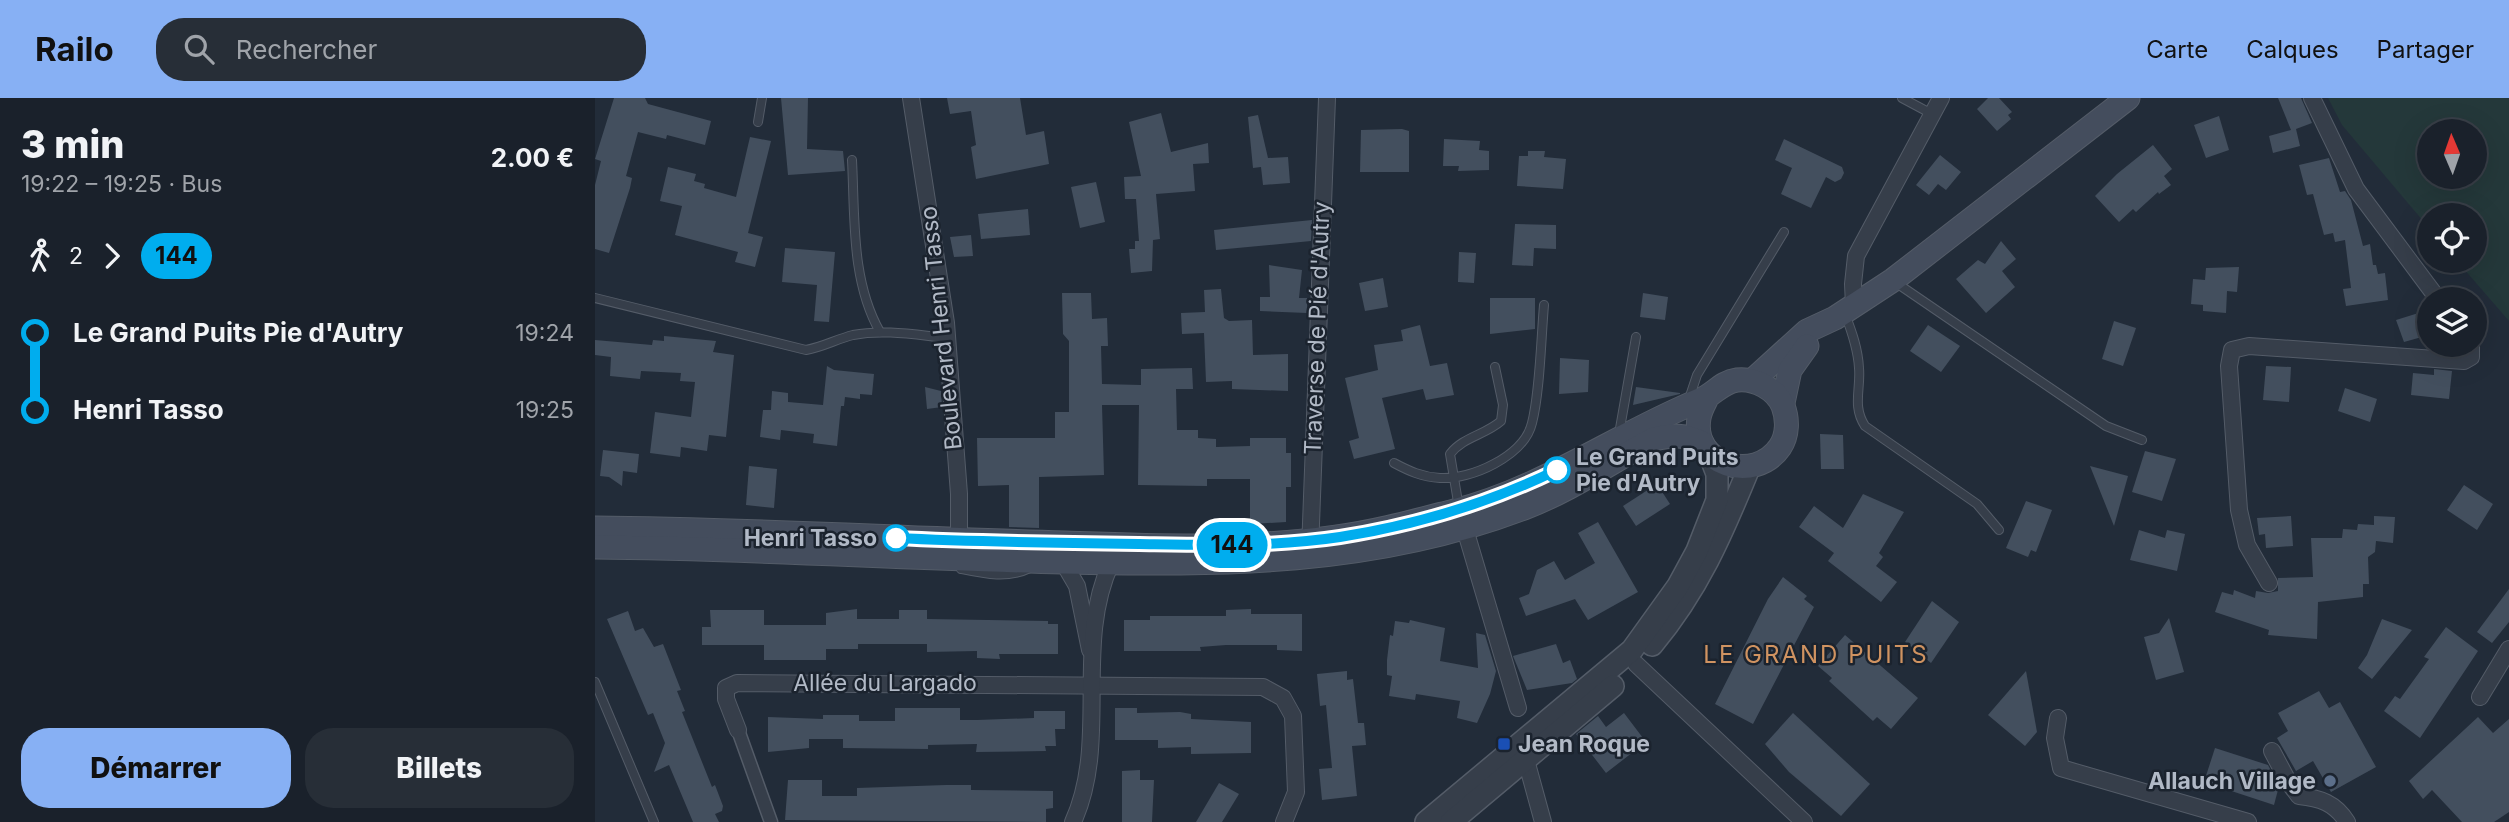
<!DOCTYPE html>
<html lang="fr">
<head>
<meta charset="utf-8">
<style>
	body { margin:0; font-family:Inter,sans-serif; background:#272e37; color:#f1f3f6; height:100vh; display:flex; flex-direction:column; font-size:26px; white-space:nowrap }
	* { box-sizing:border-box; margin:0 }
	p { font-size:23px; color:#9fa3a9 }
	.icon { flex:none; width:38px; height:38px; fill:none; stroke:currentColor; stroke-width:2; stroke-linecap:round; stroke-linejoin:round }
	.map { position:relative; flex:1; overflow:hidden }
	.details { display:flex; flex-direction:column; background:#1a212b; width:595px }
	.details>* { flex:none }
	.badge { padding:0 14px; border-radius:23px; font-size:24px; line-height:46px }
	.needle { width:46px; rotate:358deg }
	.fabs { position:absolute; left:1822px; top:21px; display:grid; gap:14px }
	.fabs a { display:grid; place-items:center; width:70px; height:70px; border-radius:50%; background:#1a212b; box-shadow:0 7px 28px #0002,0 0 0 2px #383e47; font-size:35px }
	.map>.badge { position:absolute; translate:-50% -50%; box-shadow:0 0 0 4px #fff }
	.legs { display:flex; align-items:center; gap:10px; height:77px; padding:0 21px; font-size:23px }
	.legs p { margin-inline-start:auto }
	.overview { display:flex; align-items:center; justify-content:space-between; height:119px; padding:0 21px }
	h1 { font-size:38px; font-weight:800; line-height:52px }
	.action { display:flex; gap:14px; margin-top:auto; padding:14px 21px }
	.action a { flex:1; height:80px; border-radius:28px; background:#87b0f4; color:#111; font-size:28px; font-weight:800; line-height:80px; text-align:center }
	.action a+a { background:#272e37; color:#f1f3f6 }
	ul { padding:0 21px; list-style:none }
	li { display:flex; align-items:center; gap:24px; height:77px; font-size:26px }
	li i { display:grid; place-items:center; width:10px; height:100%; margin:0 9px; background:currentColor }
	li i::after { content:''; width:18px; height:18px; margin:-9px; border:5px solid; border-radius:50%; background:#1a212b }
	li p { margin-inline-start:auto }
	li:first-child i { background:linear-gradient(#0000 50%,currentColor 0) }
	li:last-child i { background:linear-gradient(currentColor 50%,#0000 0) }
	header { display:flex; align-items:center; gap:42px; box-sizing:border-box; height:98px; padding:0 35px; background:#87b0f4; color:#111 }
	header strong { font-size:33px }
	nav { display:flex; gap:38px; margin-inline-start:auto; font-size:24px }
	.search { width:490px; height:63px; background:#272e37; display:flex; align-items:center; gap:18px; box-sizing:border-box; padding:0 24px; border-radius:28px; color:#9fa3a9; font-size:26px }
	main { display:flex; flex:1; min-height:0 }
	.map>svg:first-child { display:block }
	.green { fill:#24383a; fill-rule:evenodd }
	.building { fill:#434f5e }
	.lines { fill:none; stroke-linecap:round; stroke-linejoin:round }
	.service-casing { stroke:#545c68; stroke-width:10 }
	.pedestrian-casing { stroke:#545c68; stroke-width:15 }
	.minor-casing { stroke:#545c68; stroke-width:18 }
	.tertiary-casing { stroke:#545c68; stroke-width:24 }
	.secondary-casing { stroke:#545c68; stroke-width:25 }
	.service { stroke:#363e4a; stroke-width:8 }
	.pedestrian { stroke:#363e4a; stroke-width:12 }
	.minor { stroke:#363e4a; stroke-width:16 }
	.tertiary { stroke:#363e4a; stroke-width:21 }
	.secondary { stroke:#444d5d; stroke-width:23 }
	.line-1-casing { stroke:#fff; stroke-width:16 }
	.line-1 { stroke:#00adee; stroke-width:10 }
	.stop-1-dot { fill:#fff; stroke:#00adee; stroke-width:3.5 }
	.transit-dot { fill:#1a4fb4; stroke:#1b232e; stroke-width:2.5 }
	.service-dot { fill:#5c6f8a; stroke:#1b232e; stroke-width:2.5 }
	.labels { text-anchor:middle; stroke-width:5; stroke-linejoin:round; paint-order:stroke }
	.street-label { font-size:23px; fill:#b1b9c6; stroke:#1b232e }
	.stop-label { font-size:23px; font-weight:bold; fill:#b1b9c6; stroke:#1b232e; text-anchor:start }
	.poi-label { font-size:23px; font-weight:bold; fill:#b1b9c6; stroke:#1b232e; text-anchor:start }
	.neighbourhood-label { font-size:24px; letter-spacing:2px; fill:#d09361; stroke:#1b232e }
</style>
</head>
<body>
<header>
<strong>Railo</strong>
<div class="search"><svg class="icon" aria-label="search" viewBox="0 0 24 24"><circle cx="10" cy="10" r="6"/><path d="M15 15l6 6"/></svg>Rechercher</div>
<nav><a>Carte</a><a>Calques</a><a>Partager</a></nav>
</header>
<main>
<section class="details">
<div class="overview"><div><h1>3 min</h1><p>19:22 – 19:25 · Bus</p></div><b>2.00 €</b></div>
<div class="legs"><svg class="icon" aria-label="walk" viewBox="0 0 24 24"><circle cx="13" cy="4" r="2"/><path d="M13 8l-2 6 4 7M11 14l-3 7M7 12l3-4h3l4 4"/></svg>2<svg class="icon" aria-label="forward" viewBox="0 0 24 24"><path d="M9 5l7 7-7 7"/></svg><b class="badge" style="background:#00adee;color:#111">144</b></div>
<ul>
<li><i style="color:#00adee"></i><b>Le Grand Puits Pie d'Autry</b><p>19:24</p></li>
<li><i style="color:#00adee"></i><b>Henri Tasso</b><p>19:25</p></li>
</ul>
<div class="action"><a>Démarrer</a><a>Billets</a></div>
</section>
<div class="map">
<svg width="1914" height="724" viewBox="0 0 1914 724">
	<rect width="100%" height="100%" fill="#222c39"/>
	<!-- green -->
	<path class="green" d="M1733 0H1914V223L1862 163H1880V117H1834V130L1747 27ZM1834 33H1880V79H1834Z"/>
	<!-- building -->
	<g class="building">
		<path d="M19 0H50L53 6 116 23 110 47 72 37 71 41 43 34 31 78 37 80 35 90 14 155 0 151V87L6 63 0 61Z"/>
		<path d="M186 0H213L212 51 248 53 250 73 193 77Z"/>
		<path d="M352 0H425L431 37 449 33 454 66 381 81 376 49 381 47 376 13 355 16Z"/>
		<path d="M1393 0H1404L1417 14 1413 17 1416 21 1402 33 1382 11Z"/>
		<path d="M1683 0H1706L1717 25 1701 31 1705 48 1678 55 1674 38 1696 32Z"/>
		<path d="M566 15 576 54 613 45 614 65 598 66 600 93 561 96 565 141 558 142 557 173 536 175 534 151H540V143H544L541 101H530L529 79 546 78 534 24Z"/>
		<path d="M663 17 673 60 693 59 695 85 668 87 666 69 658 70 653 19Z"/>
		<path d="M1624 18 1634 52 1611 60 1599 27Z"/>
		<path d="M807 31 814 33V74H765L766 32Z"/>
		<path d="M155 39 176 43 153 135 168 139 160 169 140 164 143 154 80 137 87 108 65 103 73 69 101 76 99 83 110 86 109 90 141 99Z"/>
		<path d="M849 41 885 43 884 52 894 53V72L863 73 864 68H848Z"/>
		<path d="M1189 41 1247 69 1249 75 1246 81 1240 84 1231 79 1216 110 1186 96 1197 70 1180 62Z"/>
		<path d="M1558 47 1577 71 1569 78 1576 87 1564 96 1563 94 1541 114 1538 111 1524 124 1500 98 1522 76Z"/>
		<path d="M933 53H950L949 59 971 61 968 91 922 88 924 58H933Z"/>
		<path d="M1345 57 1366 74 1351 92 1343 86 1334 97 1321 87Z"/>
		<path d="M1734 60 1745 94 1750 93 1756 102 1768 148 1775 146 1778 167H1781L1783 176 1790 175 1793 202 1751 208 1748 191 1756 190 1750 142 1740 144 1738 135 1729 137 1718 96 1712 97 1704 67Z"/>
		<path d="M501 84 510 124 485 130 476 89Z"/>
		<path d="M433 111 435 137 386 141 383 116Z"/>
		<path d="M717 122 716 143 621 152 619 132Z"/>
		<path d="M920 126 961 127V151L939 150 938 168 917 167Z"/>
		<path d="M376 137 378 158 359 159 355 139Z"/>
		<path d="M1406 143 1421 161 1407 173 1420 189 1391 215 1361 181 1383 162 1390 166Z"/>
		<path d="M190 150 240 154 234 224 219 223 222 187 187 184Z"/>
		<path d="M864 154 881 155 879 185 863 184Z"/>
		<path d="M674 167 707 172 704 200H712V215L665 213V199H675Z"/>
		<path d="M1644 169 1642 194 1632 193 1631 215 1608 213V207L1596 206 1598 181 1610 182 1611 170Z"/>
		<path d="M788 180 793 209 770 213 764 185Z"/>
		<path d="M626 191 629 220 634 223 657 222 658 257 693 256V293L637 291V283L611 284 609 235 587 236 586 215 610 214 609 192Z"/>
		<path d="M467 195H496L497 221 512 220 513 248H506L507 286 546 287V271L597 270 598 291H581L582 332H603V340L621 341V349L655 348V340H691V355H696V389H691V424L655 426V381H612V388L543 387 544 307H507L509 377 444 379V430L414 429V387L383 388 382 340H460V314H474V243L468 236Z"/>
		<path d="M1048 195 1073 199 1070 222 1045 219Z"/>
		<path d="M895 200H940V231L895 236Z"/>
		<path d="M1830 213 1834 237 1809 244 1801 222Z"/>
		<path d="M1519 223 1541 230 1528 268 1507 261Z"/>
		<path d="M825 227 835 268 852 265 859 297 831 302 828 291 787 300 800 351 759 361 754 343 764 340 750 280 783 272 779 247 808 243 806 232Z"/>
		<path d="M1333 227 1365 248 1346 274 1315 253Z"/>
		<path d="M69 238 121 243 118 254 139 257 131 339 114 337 112 353 86 349 85 359 55 355 60 314 96 319 100 284 85 283 86 275 65 274 46 273 45 281 15 278 16 259 0 257V242L57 247 58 242 69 243Z"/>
		<path d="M965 260 994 262 993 294 964 296Z"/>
		<path d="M232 268 239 272 279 276 277 297 265 296V301L250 299 249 308H246L242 348 218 345 219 336 186 332 185 342 165 339 168 312H176L177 293 193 295V304L228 307Z"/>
		<path d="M1671 268 1696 269 1694 304 1668 302Z"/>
		<path d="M1839 271 1857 273 1854 301 1816 297 1818 275 1839 277Z"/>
		<path d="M330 289 346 293 347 309 332 311Z"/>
		<path d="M1041 289 1085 295V296L1038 307Z"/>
		<path d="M1750 290 1782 301 1775 324 1743 313Z"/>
		<path d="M1225 336 1248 337 1249 371H1226Z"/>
		<path d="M8 352 44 356 42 375 28 373 27 388 14 379 5 378Z"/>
		<path d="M1550 353 1581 361 1567 403 1537 394Z"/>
		<path d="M154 368 182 371 179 410 151 407Z"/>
		<path d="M1495 368 1533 378 1519 428Z"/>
		<path d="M1062 386 1075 406 1041 428 1028 408Z"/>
		<path d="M1869 387 1898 406 1882 432 1852 412Z"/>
		<path d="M1268 396 1309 414 1284 455 1288 459 1281 468 1302 484 1286 504 1233 463 1239 455 1204 429 1219 408 1248 430Z"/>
		<path d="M1431 403 1457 412 1441 454 1436 452 1433 459 1411 450Z"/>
		<path d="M1696 418 1698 448 1671 450 1670 436 1664 437 1662 420Z"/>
		<path d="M1779 418 1800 419 1798 445 1781 443 1780 454 1773 459 1774 486H1768V499L1723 504 1722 541 1673 537 1674 532 1620 514 1627 494 1638 497 1639 492 1660 500 1661 493 1673 495 1683 493V480L1718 479 1716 440H1747L1748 431 1762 432 1763 426 1779 427Z"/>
		<path d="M1003 424 1043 494 993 522 980 501 931 518 924 500 934 496 942 472 959 463 970 482 1000 465 983 435Z"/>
		<path d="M1544 432 1570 440 1572 432 1590 436 1582 473 1535 462Z"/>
		<path d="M1188 479 1212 498 1209 501 1219 509 1158 626 1120 606 1173 501Z"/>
		<path d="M1914 491V524L1897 545 1882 534Z"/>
		<path d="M1337 503 1364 524 1336 565 1310 544Z"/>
		<path d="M262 511V521H304V512H332V521L453 523V526H463V556H404L405 561 382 560V553L332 554V546H263V551H231V562H169V547H107V529H116L115 512H169V527H231V515Z"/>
		<path d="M656 511V516H707V553L682 552V547H631L605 549 606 553H529V522H555V518H631V512Z"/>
		<path d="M33 513 40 533 48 530 59 549 68 546 86 592 82 593 90 613 87 614 117 689 120 687 128 708 127 713 120 716 124 724H98L74 667 59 674 70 645 58 615 53 617 12 521Z"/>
		<path d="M1574 520 1589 574 1561 582 1549 539 1564 535Z"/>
		<path d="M1787 521 1817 532 1777 581 1763 570 1772 557Z"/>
		<path d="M815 522 850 530 845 563 883 570 881 535 890 537 901 573 895 596 882 625 862 620 865 603 821 596 820 602 794 598 797 578 792 577V562L795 537 798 538 800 523 814 525Z"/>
		<path d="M1851 529 1883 553 1825 640 1789 613 1800 598 1805 601 1826 572 1834 561 1829 559Z"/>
		<path d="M1250 537 1323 600 1296 631 1282 619 1278 623 1234 583 1237 580 1223 568Z"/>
		<path d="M961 546 968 565 975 562 982 581 977 585 932 592 918 558Z"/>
		<path d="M752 573V582L758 581 763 625H769L771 647 757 648 762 698 727 702 724 671 737 670 731 607 725 608 722 576Z"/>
		<path d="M1431 573 1442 634 1430 648 1393 617Z"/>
		<path d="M1724 593 1734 610 1745 604 1781 669 1736 694 1718 663 1701 673 1682 640 1693 633 1683 615Z"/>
		<path d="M300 610H365V622H382L439 620V613H470V631H460L461 648H450L451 653 381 654 382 646 333 647V651L248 650V641H214V650L173 654V619L228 621V617H264V623H300Z"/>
		<path d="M520 610H542V615L585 614 596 616V621L656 624V655L596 656V649L563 650V642H520Z"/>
		<path d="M1029 615 1051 644 1011 675 981 636 1003 618 1011 629Z"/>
		<path d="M1198 615 1275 686 1246 718 1194 674 1170 646Z"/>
		<path d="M1883 619 1898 635 1914 621V714L1899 724H1867L1837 692 1828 701 1814 683Z"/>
		<path d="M1620 650 1673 667 1684 688 1679 707 1609 684Z"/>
		<path d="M545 672V682H559L557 724H527V673Z"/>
		<path d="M193 682H227V698H262V690L351 687H376V692L458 693V710L451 711V724L190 722Z"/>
		<path d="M624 685 644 696 627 724H601Z"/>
	</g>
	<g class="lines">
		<!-- service casing -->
		<g class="service-casing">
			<g id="service">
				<path d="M1307 0 1337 16"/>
				<path d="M163 24 167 0"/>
				<path d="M257 62C260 120 256 183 285 234"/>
				<path d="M1300 184 1511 328 1547 342"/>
				<path d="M0 200 211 252C228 249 242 241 258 237 289 231 321 237 352 240"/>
				<path d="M1250 216C1257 234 1263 251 1264 270 1266 291 1257 308 1270 328L1382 406 1404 432"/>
				<path d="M1094 301 1102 277 1189 134"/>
				<path d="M1024 336 1041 239"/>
				<path d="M799 365C814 373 827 379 845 380 876 382 929 358 937 325 945 294 946 241 949 207"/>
				<path d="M864 410 855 356C868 339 890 337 906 323L908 307 900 269"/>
				<path d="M366 471C390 476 413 481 435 470"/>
				<path d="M0 584 59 724"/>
			</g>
		</g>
		<!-- pedestrian casing -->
		<g class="pedestrian-casing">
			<path id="pedestrian" d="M143 632 176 724"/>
		</g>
		<!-- minor casing -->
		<g class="minor-casing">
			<g id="minor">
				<path d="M316 0 351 225 364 396V449"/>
				<path d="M1717 0 1761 91 1843 201"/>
				<path d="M1259 207 1258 186 1261 158 1346 0"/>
				<path d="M867 421 923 610"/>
				<path d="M715 452 732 0"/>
				<path d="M472 461 468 464 482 488 495 552"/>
				<path d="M1674 485 1652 447 1644 412 1634 268 1637 252 1654 248 1869 263 1876 259V247"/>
				<path d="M1041 566 1209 724"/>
				<path d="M1885 599 1914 551"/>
				<path d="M1463 620 1460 640 1466 670 1653 724"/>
				<path d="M143 632 131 601V590L142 585 668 589 688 600 698 618 701 694 689 724"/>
				<path d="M1677 653 1694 685 1704 698C1725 700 1740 705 1752 724"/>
				<path d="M931 662 948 724"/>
				<path d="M478 724C515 643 478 547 516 465L509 460"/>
			</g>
		</g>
		<!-- tertiary casing -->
		<g class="tertiary-casing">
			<g id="tertiary">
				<path d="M1057 547C1103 492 1127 436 1154 370"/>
				<path d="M831 724 1037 552 1083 488 1102 453 1122 402V376L1114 355"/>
				<path d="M856 724 1018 588"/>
			</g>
		</g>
		<!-- secondary casing -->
		<g class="secondary-casing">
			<g id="secondary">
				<path d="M1158 282 1212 233 1240 220 1298 182 1533 0"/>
				<path d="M1188 305 1195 272 1212 248"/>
				<path d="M0 430C157 431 313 441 470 445 560 448 652 452 741 439 780 434 820 423 859 413 947 391 1022 336 1105 302 1119 297 1126 284 1142 282 1160 280 1181 291 1188 308 1193 321 1193 337 1185 349 1160 386 1096 367 1104 320 1105 313 1109 306 1112 300"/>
				<path d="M0 449C156 450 312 461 468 464 627 467 777 468 929 410 974 393 1016 364 1059 341 1077 337 1090 336 1107 345"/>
			</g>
		</g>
		<!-- service -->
		<use href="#service" class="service"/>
		<!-- pedestrian -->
		<use href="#pedestrian" class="pedestrian"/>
		<!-- minor -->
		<use href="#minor" class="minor"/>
		<!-- tertiary -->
		<use href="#tertiary" class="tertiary"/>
		<!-- secondary -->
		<use href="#secondary" class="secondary"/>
	</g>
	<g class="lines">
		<!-- line-1 casing -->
		<g class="line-1-casing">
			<path id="line-1" d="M301 440C382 444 463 445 544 446 611 447 679 449 745 439 821 427 894 405 962 372"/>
		</g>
		<!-- line-1 -->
		<use href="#line-1" class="line-1"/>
	</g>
	<!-- markers -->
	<g class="stop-1-dot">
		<circle cx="962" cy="372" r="12"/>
		<circle cx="301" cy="440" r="12"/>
	</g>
	<rect class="transit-dot" x="902" y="639" width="14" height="14" rx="3.5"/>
	<circle class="service-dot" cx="1735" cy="683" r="7"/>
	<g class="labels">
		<!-- street labels -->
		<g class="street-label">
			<text transform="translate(346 230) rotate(-96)" y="8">Boulevard Henri Tasso</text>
			<text transform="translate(722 230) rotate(-88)" y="8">Traverse de Pié d'Autry</text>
			<text x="290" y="593">Allée du Largado</text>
		</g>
		<!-- stop labels -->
		<g class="stop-label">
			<text x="981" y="367">Le Grand Puits<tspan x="981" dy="26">Pie d'Autry</tspan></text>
			<text x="282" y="448" text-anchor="end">Henri Tasso</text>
		</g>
		<!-- poi labels -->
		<g class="poi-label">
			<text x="923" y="654">Jean Roque</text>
			<text x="1721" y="691" text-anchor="end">Allauch Village</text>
		</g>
		<!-- neighbourhood labels -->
		<g class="neighbourhood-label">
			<text x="1221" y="565">LE GRAND PUITS</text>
		</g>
	</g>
</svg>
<div class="fabs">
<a><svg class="needle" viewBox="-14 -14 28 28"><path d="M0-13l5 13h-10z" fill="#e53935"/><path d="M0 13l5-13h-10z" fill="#9fa3a9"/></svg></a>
<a><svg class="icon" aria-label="locate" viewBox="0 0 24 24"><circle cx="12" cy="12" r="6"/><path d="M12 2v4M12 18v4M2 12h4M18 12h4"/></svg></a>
<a><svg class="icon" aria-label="layers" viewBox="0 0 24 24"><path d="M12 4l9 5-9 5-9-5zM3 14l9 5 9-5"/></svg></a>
</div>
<b class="badge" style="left:637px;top:447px;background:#00adee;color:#111">144</b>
</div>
</main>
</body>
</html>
